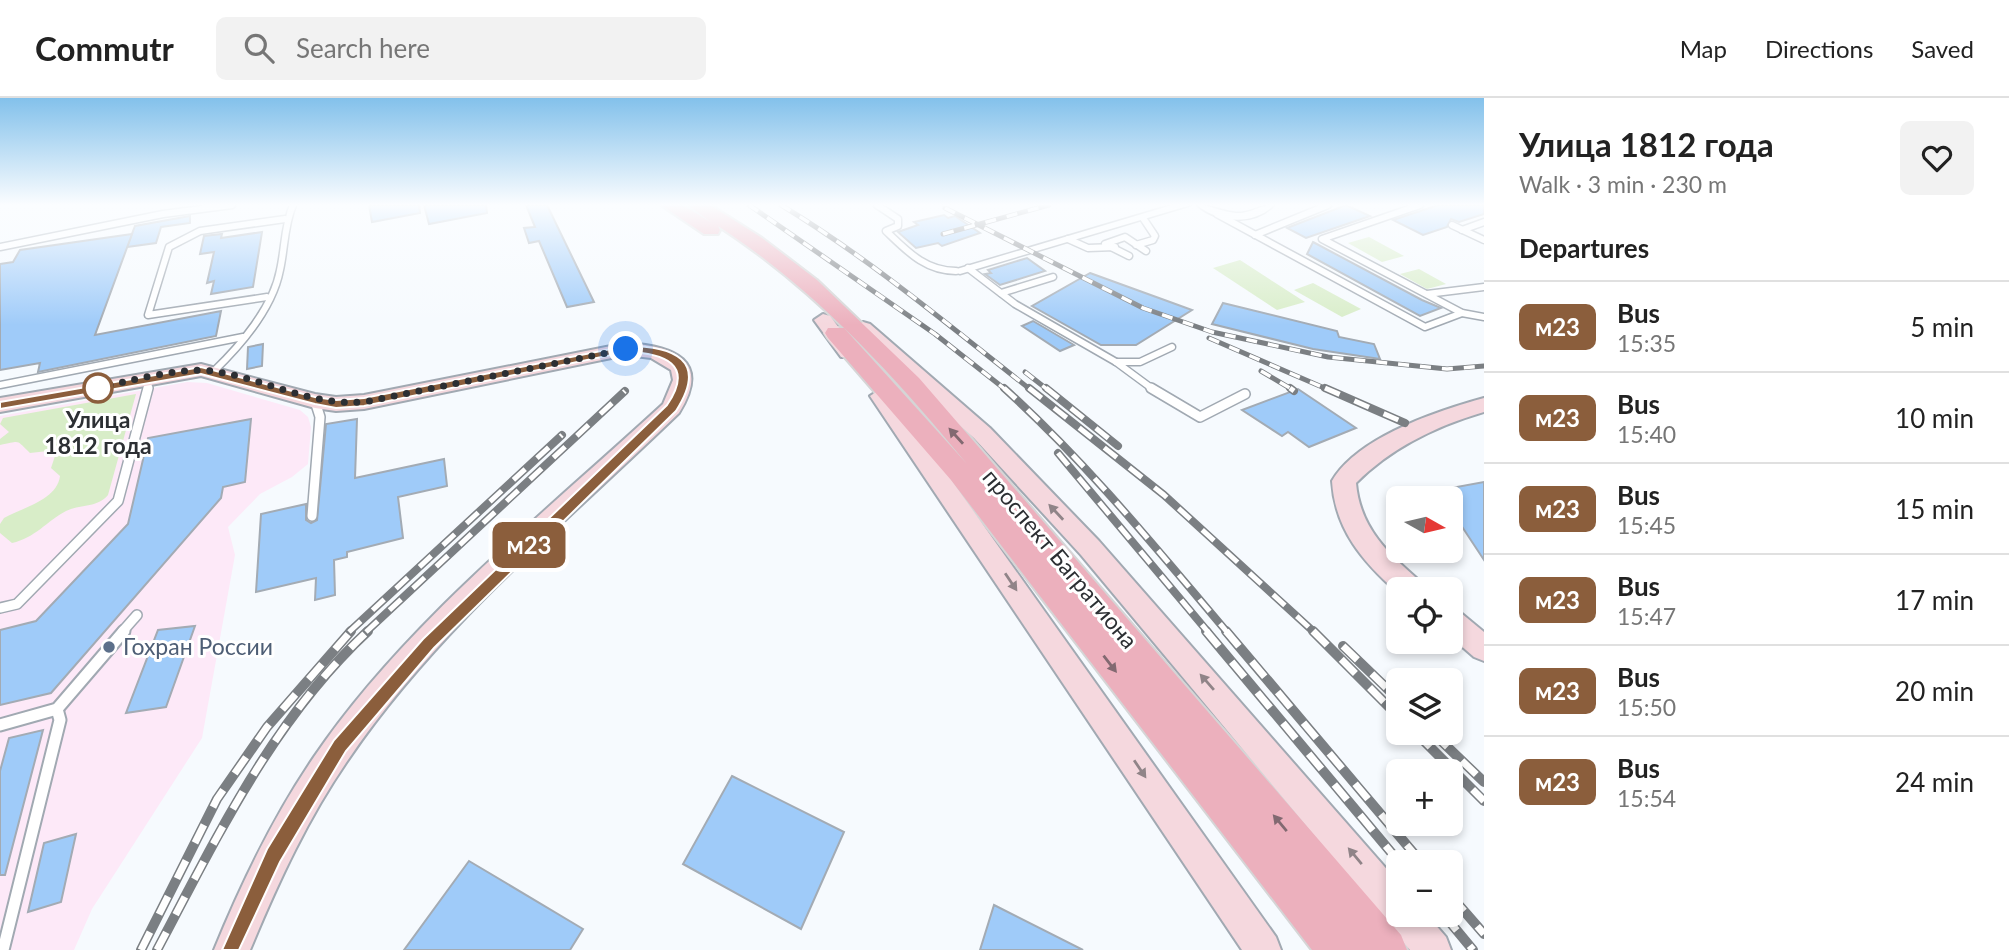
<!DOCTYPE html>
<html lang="en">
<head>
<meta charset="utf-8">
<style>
	body { margin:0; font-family:Lato,sans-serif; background:#f2f2f2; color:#222; height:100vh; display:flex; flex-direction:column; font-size:26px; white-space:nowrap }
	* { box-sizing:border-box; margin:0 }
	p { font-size:23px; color:#767676 }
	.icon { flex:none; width:38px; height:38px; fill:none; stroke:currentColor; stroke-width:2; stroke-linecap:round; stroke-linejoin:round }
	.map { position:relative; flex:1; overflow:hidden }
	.details { display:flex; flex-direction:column; background:#fff; width:525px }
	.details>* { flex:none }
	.badge { padding:0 14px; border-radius:10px; font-size:24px; line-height:46px }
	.needle { width:46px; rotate:98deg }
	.fabs { position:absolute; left:1386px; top:388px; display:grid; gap:14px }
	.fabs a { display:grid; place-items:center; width:77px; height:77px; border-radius:10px; background:#fff; box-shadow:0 4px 10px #0003; font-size:35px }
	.you { position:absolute; width:35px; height:35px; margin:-18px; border:5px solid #fff; border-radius:50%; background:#1a73e8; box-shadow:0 0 0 10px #1a73e833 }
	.map>.badge { position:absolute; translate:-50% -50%; box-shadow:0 0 0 4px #fff }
	h2 { padding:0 35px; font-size:26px; line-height:63px }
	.round { display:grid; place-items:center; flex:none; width:74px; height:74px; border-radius:10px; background:#f2f2f2 }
	.headline { display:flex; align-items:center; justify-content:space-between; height:119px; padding:0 35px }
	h1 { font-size:33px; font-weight:700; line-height:52px }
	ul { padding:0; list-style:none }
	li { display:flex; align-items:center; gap:21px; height:91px; padding:0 35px; border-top:2px solid #e0e0e0 }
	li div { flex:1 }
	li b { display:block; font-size:26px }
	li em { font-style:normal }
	li .badge { min-width:77px; font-weight:700; text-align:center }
	header { display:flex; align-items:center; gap:42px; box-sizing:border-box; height:98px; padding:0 35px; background:#fff; border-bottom:2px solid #e0e0e0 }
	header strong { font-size:33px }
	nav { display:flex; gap:38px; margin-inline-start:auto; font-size:24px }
	.search { width:490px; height:63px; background:#f2f2f2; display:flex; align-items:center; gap:18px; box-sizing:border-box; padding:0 24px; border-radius:10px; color:#767676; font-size:26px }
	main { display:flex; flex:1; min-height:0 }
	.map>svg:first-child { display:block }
	.commercial { fill:#fde9f8 }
	.green { fill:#d8edc8 }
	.building { fill:#9fcbf9; stroke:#a3abb4; stroke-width:2 }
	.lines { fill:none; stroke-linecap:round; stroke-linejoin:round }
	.lane-far2-casing { stroke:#a1a9b2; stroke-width:9 }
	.lane-far1-casing { stroke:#a1a9b2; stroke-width:12 }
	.lane-casing { stroke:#a1a9b2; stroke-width:15 }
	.street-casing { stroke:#a1a9b2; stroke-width:3 }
	.secondary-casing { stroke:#a1a9b2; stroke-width:4 }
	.primary-casing { stroke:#d5d5d6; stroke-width:4 }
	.lane-far2 { stroke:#fff; stroke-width:6 }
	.lane-far1 { stroke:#fff; stroke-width:9 }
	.lane { stroke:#fff; stroke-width:11 }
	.street { fill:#fff; fill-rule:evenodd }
	.secondary { fill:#f5d8de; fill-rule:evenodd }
	.primary { fill:#ecb0bd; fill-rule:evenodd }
	.rail-far2-casing { stroke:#7b7f83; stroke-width:5 }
	.rail-far1-casing { stroke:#7b7f83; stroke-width:8 }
	.rail-casing { stroke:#7b7f83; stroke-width:10 }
	.rail-far2 { stroke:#fff; stroke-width:3.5; stroke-dasharray:11; stroke-linecap:butt }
	.rail-far1 { stroke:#fff; stroke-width:5; stroke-dasharray:16; stroke-linecap:butt }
	.rail { stroke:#fff; stroke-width:7; stroke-dasharray:20; stroke-linecap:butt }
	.oneway { fill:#826971 }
	.oneway2 { fill:#908488 }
	.line { fill:#8b5e3c; stroke:#fff; stroke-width:2 }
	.walk { stroke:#2c2f33; stroke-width:7; stroke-dasharray:0 12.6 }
	.stop-dot { fill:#fff; stroke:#8b5e3c; stroke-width:3.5 }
	.service-dot { fill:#5c6f8a; stroke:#fff; stroke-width:2.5 }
	.labels { text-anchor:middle; stroke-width:6; stroke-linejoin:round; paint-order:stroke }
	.stop-label { font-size:23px; font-weight:bold; fill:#2c2f33; stroke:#fff }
	.street-label { font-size:23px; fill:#2c2f33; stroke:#fff }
	.service-label { font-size:23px; fill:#4e5e75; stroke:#fff; text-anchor:start }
</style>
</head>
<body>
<header>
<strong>Commutr</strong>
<div class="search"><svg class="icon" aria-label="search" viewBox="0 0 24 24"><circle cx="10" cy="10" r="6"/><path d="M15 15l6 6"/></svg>Search here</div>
<nav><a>Map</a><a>Directions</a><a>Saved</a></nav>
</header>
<main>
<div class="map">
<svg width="1484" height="852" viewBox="0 0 1484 852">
	<rect width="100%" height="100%" fill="#f6fafe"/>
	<!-- commercial -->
	<path class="commercial" d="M187 284 207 285 300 312 308 319 311 329 308 366 292 379 260 396 228 429 235 457 202 640 92 811 74 852H0V318Z"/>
	<!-- green -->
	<g class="green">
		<path d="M1369 139 1404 158 1382 164 1348 145Z"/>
		<path d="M1240 162 1305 204 1277 212 1213 170Z"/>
		<path d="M1419 171 1446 186 1427 191 1400 176Z"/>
		<path d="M1313 185 1361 211 1342 219 1294 192Z"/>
		<path d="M136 296 108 397C97 410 81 406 66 413 47 423 35 440 12 445L0 435V426L4 420C22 410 57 402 60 378L51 370 57 352 30 355C15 341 22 343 0 347V341L9 334 0 326 3 320Z"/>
	</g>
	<!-- building -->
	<g class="building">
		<path d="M369 107H419L420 115 372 124Z"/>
		<path d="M424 107H486L487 115 429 126Z"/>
		<path d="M526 107H547L594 204 567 209 539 143 529 145 524 130 535 129Z"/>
		<path d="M1346 107 1370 118 1306 140 1287 130Z"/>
		<path d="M1438 107H1484V116L1459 124 1451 121 1447 129 1423 137 1393 122Z"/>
		<path d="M944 117 948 120 955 118 980 135 942 148 938 145 916 150 898 134 918 127 914 124Z"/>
		<path d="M190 118V125L161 129 156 145 127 149 135 128Z"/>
		<path d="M262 134 253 189 211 196 214 183 207 185 214 154 200 156 204 138 222 136 221 140Z"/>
		<path d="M132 136 95 237 221 213 216 238 38 274 40 265 0 272V166L13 164 20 152Z"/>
		<path d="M1313 144 1422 202 1441 210 1420 218 1307 156Z"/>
		<path d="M1027 160 1045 173 1000 187 985 176 991 175 988 172Z"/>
		<path d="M1090 175 1170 204 1192 212 1136 247H1101L1032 208Z"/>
		<path d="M1223 205 1337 233 1339 239 1374 246 1380 261 1313 251 1212 226Z"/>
		<path d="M1033 223 1074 247 1060 253 1022 228Z"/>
		<path d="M263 246 262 268 247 271 248 249Z"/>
		<path d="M1298 291 1356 330 1309 349 1288 334 1282 338 1242 312Z"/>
		<path d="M251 321 245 384 223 389 221 400 51 595 0 607V532L36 523 128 426 148 340Z"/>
		<path d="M357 321 355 380 444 361 447 388 398 399 403 440 347 454V459L334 462 335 497 315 502 316 480 256 494 261 416 306 406V422L311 425 317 422 326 326Z"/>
		<path d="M1484 384V462L1451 412V390Z"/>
		<path d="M195 528 166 609 126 615 158 532Z"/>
		<path d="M43 632 5 777H0V673L9 640Z"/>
		<path d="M732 678 844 734 801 831 683 766Z"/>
		<path d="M76 736 61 804 28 814 44 745Z"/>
		<path d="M469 763 583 831 570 852H404Z"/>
		<path d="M994 807 1083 852H980Z"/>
	</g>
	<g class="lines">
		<!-- lane-far2 casing -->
		<g class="lane-far2-casing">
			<g id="lane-far2">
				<path d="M877 107 898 121V128L886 133C907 153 925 173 956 173"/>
				<path d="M1420 107 1322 141 1462 215 1484 219"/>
				<path d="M1217 116 1425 229 1462 215"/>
				<path d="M1452 127 1484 142"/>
				<path d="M1462 132 1484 124"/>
				<path d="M1255 137 1328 107"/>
				<path d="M1068 141 1088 150 1115 149"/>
				<path d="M1105 146 1125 139 1146 153"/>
				<path d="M1136 147 1153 142 1155 138 1143 120"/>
				<path d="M1109 148 1129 158"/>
				<path d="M0 149 163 116 232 107"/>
				<path d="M968 170 1015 206 1116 264 1154 292"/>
				<path d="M1001 195 1053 179"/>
				<path d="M1427 196 1484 189"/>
				<path d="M267 199 148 217 169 149 200 133 285 121"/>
				<path d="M1116 264H1140L1172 249"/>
				<path d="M214 273C241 247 273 209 280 172 285 150 284 128 293 107"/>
				<path d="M0 287 243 239"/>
				<path d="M147 292 150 281"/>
			</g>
		</g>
		<!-- lane-far1 casing -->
		<g class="lane-far1-casing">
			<g id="lane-far1">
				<path d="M1151 290 1200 319 1245 296"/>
				<path d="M312 418 320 319 315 303"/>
				<path d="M0 510 17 506 118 403 148 290"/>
				<path d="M122 534 137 517"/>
			</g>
		</g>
		<!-- lane casing -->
		<g class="lane-casing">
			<g id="lane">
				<path d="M0 627 57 611 124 533"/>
				<path d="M3 852 60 622 57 611"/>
			</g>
		</g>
		<!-- street casing -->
		<g class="street-casing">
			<g id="street">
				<path d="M1172 107H1191L960 176 950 173Z"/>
				<path d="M1197 107C1211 107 1222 114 1236 115 1250 116 1260 107 1274 107 1254 128 1218 125 1197 107Z"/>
			</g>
		</g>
		<!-- secondary casing -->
		<g class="secondary-casing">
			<g id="secondary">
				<path d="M823 216 830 218 855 251 858 255 855 259H841L814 222Z"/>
				<path d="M863 224 870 226 990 330 1099 443 1398 784V817H1427L1446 839 1451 852H1410L1081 457 974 340 856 234 853 230Z"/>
				<path d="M626 245C674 248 712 262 679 315 566 424 439 529 350 659 308 719 278 785 250 852H214C241 786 273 719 314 659 403 527 546 414 663 306L673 282 671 272 651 260 626 257 364 311 336 313 315 310 201 278 0 314V300L201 266 315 296 336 299 364 297Z"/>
				<path d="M881 291 888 293 1276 839 1281 852H1242L870 298Z"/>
				<path d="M1484 300V314C1436 328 1391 350 1356 385 1360 431 1389 456 1422 485L1426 492H1398V495C1363 464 1335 432 1332 383 1358 339 1437 313 1484 300Z"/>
				<path d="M1451 512 1461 515 1484 534V563L1474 559 1451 539Z"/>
			</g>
		</g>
		<!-- primary casing -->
		<g class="primary-casing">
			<path id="primary" d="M661 107H683L712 125 688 107H710L762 140 817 182 919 280 1401 837 1407 852H1312L951 382 828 240 825 235 828 230H844L967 366C894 277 815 191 718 128L720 132 718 136H704Z"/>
		</g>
		<!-- lane-far2 -->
		<use href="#lane-far2" class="lane-far2"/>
		<!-- lane-far1 -->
		<use href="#lane-far1" class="lane-far1"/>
		<!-- lane -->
		<use href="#lane" class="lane"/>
		<!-- street -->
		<use href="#street" class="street"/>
		<!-- secondary -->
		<use href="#secondary" class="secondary"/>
		<!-- primary -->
		<use href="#primary" class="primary"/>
		<!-- rail-far2 casing -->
		<g class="rail-far2-casing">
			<g id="rail-far2">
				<path d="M749 107 935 236 1006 292"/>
				<path d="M781 107C870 161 950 228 1031 292"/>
				<path d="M945 110 1143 210 1212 234 1328 259 1447 271 1484 268"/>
				<path d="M943 136 1049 107"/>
				<path d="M1209 240 1329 292"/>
				<path d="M1261 273 1293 292"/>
				<path d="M1025 274 1048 292"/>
			</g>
		</g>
		<!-- rail-far1 casing -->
		<g class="rail-far1-casing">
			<g id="rail-far1">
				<path d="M1004 290C1087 365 1156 450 1227 534"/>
				<path d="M1029 290 1164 397 1314 534"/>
				<path d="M1046 290 1118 348"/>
				<path d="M1290 290 1294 293"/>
				<path d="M1325 290 1405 325"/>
				<path d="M1058 355 1208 534"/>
				<path d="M349 534 562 337"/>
				<path d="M366 534 625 293"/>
			</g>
		</g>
		<!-- rail casing -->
		<g class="rail-casing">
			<g id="rail">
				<path d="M1206 533 1400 765"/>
				<path d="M1226 533 1422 765"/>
				<path d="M1313 533 1398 618"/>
				<path d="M1343 548 1398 601"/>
				<path d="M1416 635 1484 703"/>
				<path d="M1433 635 1484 684"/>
				<path d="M1451 798 1484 836"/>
				<path d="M1444 817 1473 852"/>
				<path d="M141 852 217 701 267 629 351 533"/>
				<path d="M157 852C217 739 273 621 368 533"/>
			</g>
		</g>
		<!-- rail-far2 -->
		<use href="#rail-far2" class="rail-far2"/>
		<!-- rail-far1 -->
		<use href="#rail-far1" class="rail-far1"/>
		<!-- rail -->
		<use href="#rail" class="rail"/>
	</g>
	<!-- one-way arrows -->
	<defs><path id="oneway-solid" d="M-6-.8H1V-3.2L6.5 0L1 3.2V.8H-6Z" transform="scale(1.75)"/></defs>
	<g class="oneway">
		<use href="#oneway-solid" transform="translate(956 338) rotate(-132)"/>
		<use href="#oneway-solid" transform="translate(1110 566) rotate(52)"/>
		<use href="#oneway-solid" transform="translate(1280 725) rotate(-130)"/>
	</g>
	<g class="oneway2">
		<use href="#oneway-solid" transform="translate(1056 414) rotate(-133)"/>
		<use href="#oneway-solid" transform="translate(1011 484) rotate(56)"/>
		<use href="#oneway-solid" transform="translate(1207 584) rotate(-131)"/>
		<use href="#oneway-solid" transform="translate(1140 671) rotate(56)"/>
		<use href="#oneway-solid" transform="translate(1355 758) rotate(-130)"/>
	</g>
	<!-- sky -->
	<linearGradient id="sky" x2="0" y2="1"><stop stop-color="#83c1eb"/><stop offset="0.47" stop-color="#fbfdff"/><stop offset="1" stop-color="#fbfdff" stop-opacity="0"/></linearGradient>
	<rect width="1484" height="227" fill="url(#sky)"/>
	<!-- line -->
	<path class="line" d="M626 248C674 248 709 262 676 313L434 550 346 653 280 764 239 852H222L267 751 334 642 423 541 667 307C695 266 664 255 626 254L364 308 336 310 315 306 201 276 0 311V304L201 269 315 299 336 302 364 300Z"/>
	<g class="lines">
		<!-- walk -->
		<path class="walk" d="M98 290C129 283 180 269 211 273 265 280 307 308 364 304L626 251"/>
	</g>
	<!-- markers -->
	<circle class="stop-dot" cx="98" cy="290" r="14"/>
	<circle class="service-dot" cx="109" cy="549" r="7"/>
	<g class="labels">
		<!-- stop labels -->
		<g class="stop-label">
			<text x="98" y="330">Улица<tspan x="98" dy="26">1812 года</tspan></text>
		</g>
		<!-- street labels -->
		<g class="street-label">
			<text transform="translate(1060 461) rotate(50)" y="8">проспект Багратиона</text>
		</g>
		<!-- service labels -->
		<g class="service-label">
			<text x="123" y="557">Гохран России</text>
		</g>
	</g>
</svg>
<div class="fabs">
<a><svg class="needle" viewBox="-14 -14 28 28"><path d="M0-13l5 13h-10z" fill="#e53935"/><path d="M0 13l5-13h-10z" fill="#767676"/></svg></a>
<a><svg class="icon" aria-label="locate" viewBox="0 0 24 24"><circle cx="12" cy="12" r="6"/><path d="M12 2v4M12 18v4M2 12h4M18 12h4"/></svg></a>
<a><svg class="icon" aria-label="layers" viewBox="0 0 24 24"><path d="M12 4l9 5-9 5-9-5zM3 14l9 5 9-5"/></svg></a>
<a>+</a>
<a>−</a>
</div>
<div class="you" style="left:626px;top:251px"></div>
<b class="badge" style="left:529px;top:447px;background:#8b5e3c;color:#fff">м23</b>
</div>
<section class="details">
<div class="headline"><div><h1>Улица 1812 года</h1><p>Walk · 3 min · 230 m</p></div><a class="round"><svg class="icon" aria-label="heart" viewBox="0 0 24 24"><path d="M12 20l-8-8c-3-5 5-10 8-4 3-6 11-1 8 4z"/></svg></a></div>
<h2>Departures</h2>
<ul>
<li><span class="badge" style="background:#8b5e3c;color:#fff">м23</span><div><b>Bus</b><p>15:35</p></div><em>5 min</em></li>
<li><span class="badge" style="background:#8b5e3c;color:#fff">м23</span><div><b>Bus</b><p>15:40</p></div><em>10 min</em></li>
<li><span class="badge" style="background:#8b5e3c;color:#fff">м23</span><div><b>Bus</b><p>15:45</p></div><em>15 min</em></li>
<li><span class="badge" style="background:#8b5e3c;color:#fff">м23</span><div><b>Bus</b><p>15:47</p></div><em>17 min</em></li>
<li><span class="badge" style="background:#8b5e3c;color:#fff">м23</span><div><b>Bus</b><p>15:50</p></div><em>20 min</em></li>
<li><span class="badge" style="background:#8b5e3c;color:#fff">м23</span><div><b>Bus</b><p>15:54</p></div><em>24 min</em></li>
</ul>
</section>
</main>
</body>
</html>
